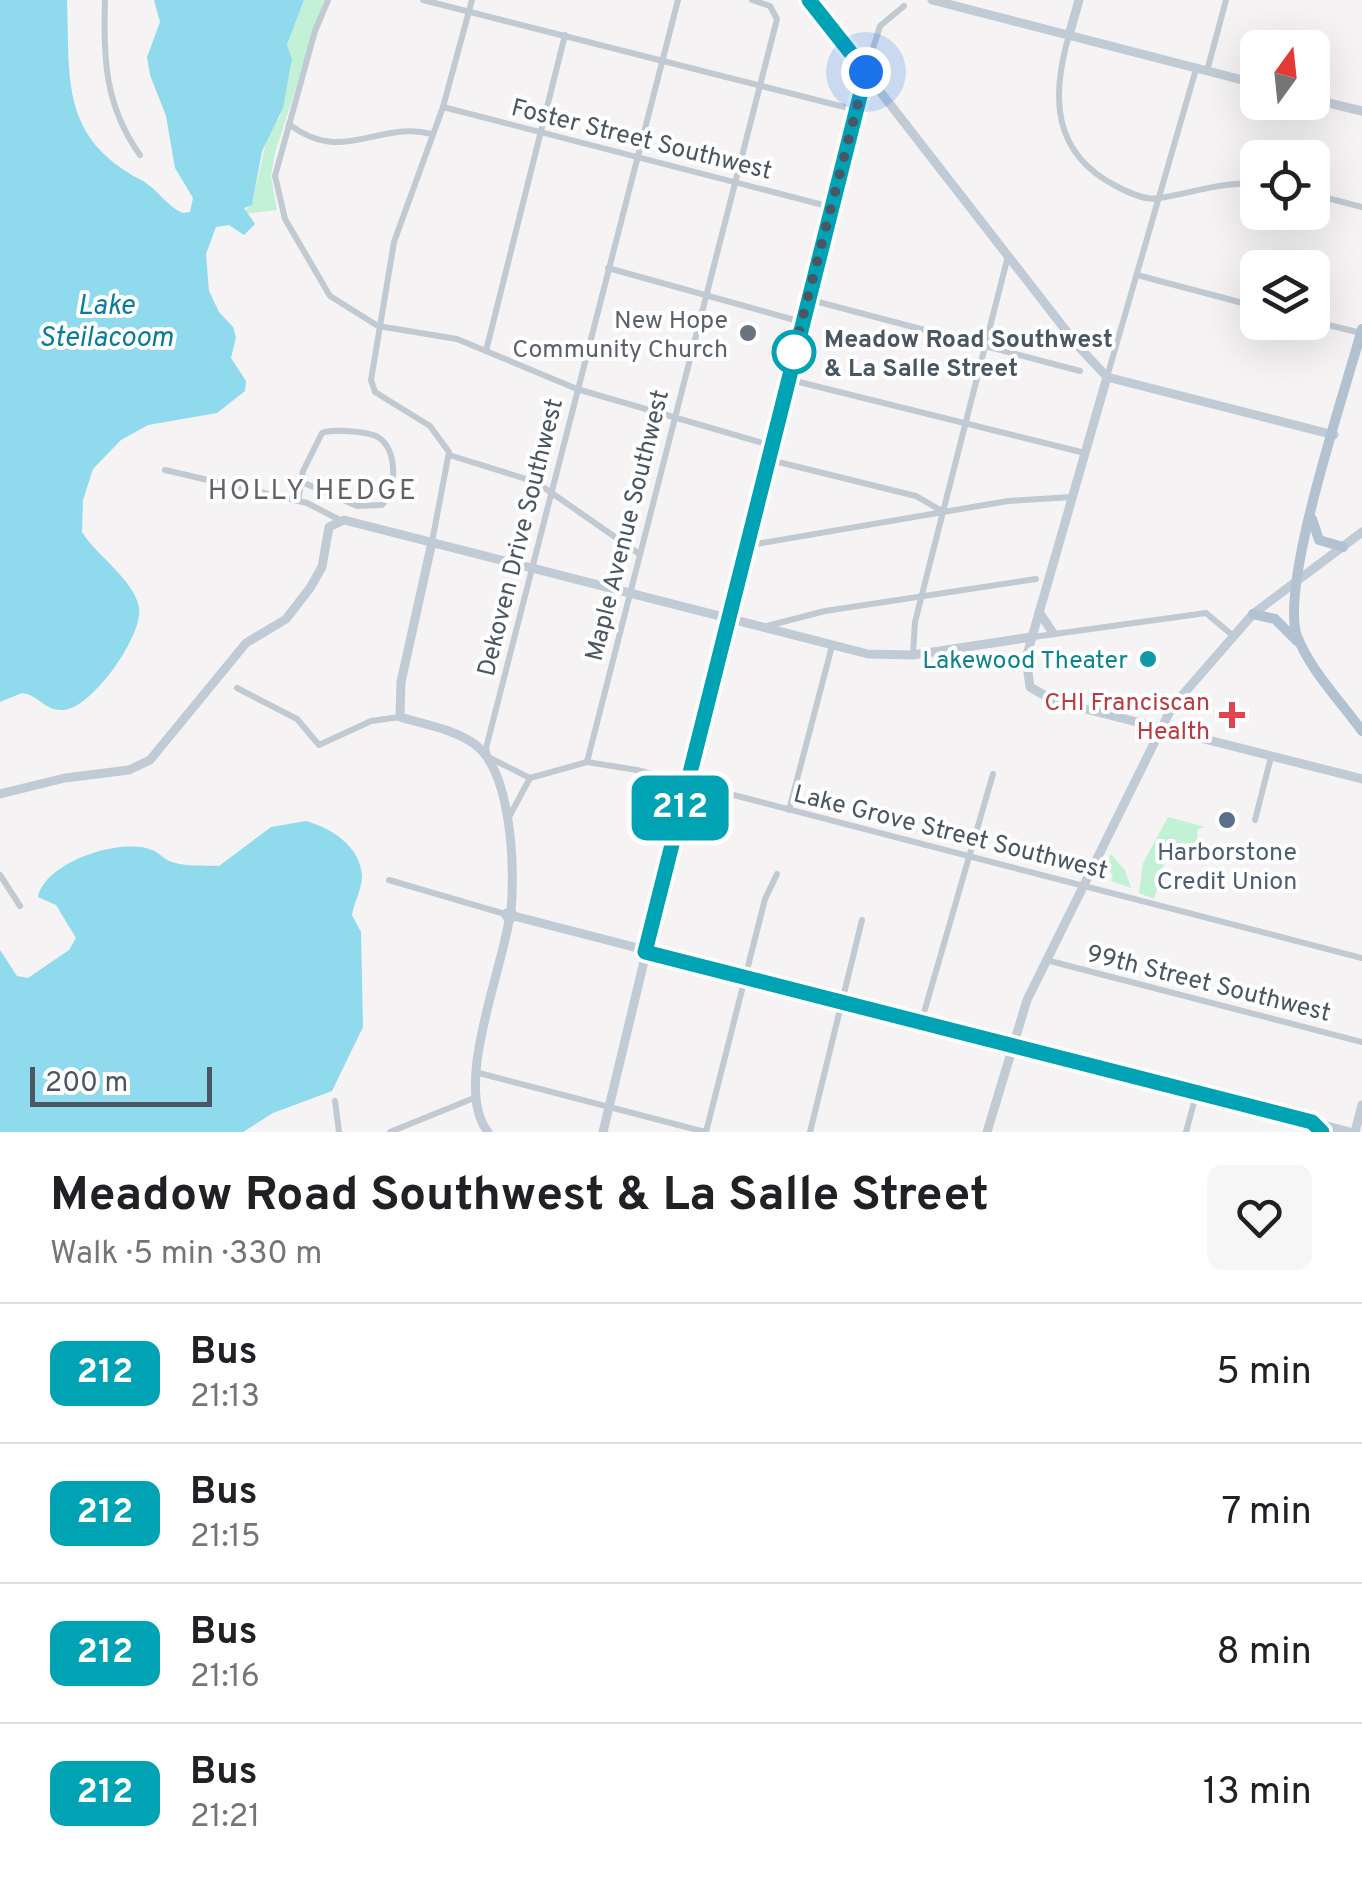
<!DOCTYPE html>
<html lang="en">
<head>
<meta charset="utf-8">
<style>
	body { margin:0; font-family:Overpass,sans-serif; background:#f6f6f6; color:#202124; height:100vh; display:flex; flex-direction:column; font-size:38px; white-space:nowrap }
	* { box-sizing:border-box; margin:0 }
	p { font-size:32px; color:#757577 }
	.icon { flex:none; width:55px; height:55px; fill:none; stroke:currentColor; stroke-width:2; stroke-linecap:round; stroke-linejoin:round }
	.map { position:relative; height:1132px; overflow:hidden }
	.details { display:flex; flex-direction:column; background:#fff; flex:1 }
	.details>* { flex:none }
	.badge { padding:0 20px; border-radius:15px; font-size:35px; line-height:65px }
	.needle { width:65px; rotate:15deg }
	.controls { position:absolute; left:1240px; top:30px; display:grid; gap:20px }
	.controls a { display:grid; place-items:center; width:90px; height:90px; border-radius:15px; background:#fff; box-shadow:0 10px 40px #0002; font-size:50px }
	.scale { position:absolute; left:30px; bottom:25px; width:182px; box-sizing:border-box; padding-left:10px; border:5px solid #4a5661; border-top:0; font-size:28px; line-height:35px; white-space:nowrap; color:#4a5661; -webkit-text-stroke:8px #fff; paint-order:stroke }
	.you { position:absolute; width:50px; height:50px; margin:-25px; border:8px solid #fff; border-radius:50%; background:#1a73e8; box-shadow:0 0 0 15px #1a73e833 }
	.map>.badge { position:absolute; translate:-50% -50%; box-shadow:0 0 0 5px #fff }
	.round { display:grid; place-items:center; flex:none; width:105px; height:105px; border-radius:15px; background:#f6f6f6 }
	.overview { display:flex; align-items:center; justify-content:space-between; height:170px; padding:0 50px }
	h1 { font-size:48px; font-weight:700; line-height:75px }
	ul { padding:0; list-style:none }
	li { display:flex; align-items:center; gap:30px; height:140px; padding:0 50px; border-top:2px solid #e0e0e0 }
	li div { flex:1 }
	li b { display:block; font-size:38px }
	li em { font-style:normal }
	li .badge { min-width:110px; font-weight:700; text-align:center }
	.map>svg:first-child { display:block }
	.green { fill:#c3f1d5 }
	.water { fill:#90daee }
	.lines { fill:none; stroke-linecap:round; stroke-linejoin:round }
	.street { stroke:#c1cad2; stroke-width:6 }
	.secondary { stroke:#c1cbd6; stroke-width:9 }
	.primary { stroke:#b3c2d1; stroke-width:10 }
	.line-casing { stroke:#fff; stroke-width:22 }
	.line { stroke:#00a3b4; stroke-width:15 }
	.walk { stroke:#4a5661; stroke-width:10; stroke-dasharray:0 18 }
	.worship-dot { fill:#6b7280; stroke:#fff; stroke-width:4 }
	.stop-dot { fill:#fff; stroke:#00a3b4; stroke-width:5 }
	.culture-dot { fill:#0f9aa8; stroke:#fff; stroke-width:4 }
	.health-dot { fill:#e0444e; stroke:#fff; stroke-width:4 }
	.service-dot { fill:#5c6f8a; stroke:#fff; stroke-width:4 }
	.labels { text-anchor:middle; stroke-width:8; stroke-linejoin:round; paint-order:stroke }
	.street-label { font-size:25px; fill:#4a5661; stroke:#fff }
	.worship-label { font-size:25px; fill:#5b616d; stroke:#fff; text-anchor:end }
	.stop-label { font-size:25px; font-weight:bold; fill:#4a5661; stroke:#fff; text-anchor:start }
	.culture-label { font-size:25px; fill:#0d838f; stroke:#fff; text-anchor:end }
	.health-label { font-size:25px; fill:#be3a42; stroke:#fff; text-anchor:end }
	.service-label { font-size:25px; fill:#4e5e75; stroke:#fff }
	.water-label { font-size:28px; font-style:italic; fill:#0c7c9b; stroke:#fff }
	.neighbourhood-label { font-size:28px; letter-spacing:2.5px; fill:#5f6368; stroke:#fff }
</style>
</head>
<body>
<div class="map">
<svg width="1362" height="1132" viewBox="0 0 1362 1132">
	<rect width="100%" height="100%" fill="#f5f3f3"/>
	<!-- green -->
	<g class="green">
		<path d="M304 0H324L275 153 271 176 277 210 243 214 253 200 268 132 280 117 291 67 287 45Z"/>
		<path d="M1168 817 1205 827 1198 829 1195 859 1167 852 1154 899 1139 893 1143 863Z"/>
		<path d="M1111 854 1125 870 1131 888 1111 881 1113 874 1104 867Z"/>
	</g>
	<!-- water -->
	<g class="water">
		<path d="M0 0H67C70 80 60 137 141 180 157 188 166 206 183 213L190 212 193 198 175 168 166 116 150 75 147 57 160 22 154 0H304L287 45 292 59 283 108 262 151 252 205 244 208 255 224 244 235 229 225 216 227 206 254 209 291 219 312 233 327 236 337 231 358 246 381 245 391 217 413 148 425 121 440 93 469 83 500 82 532C96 555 134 580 139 607 144 635 92 708 64 710 44 711 39 695 22 693L0 702Z"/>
		<path d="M306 821C331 828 360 846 362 875 362 890 354 902 352 915L361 932 363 1027 332 1091 273 1113 243 1132H0V950L17 976 28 978 69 950 76 938 56 905 38 897C45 862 121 837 152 850 159 852 164 860 172 862 186 867 204 865 219 866L271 827Z"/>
	</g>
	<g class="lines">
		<!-- street -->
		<g class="street">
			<path d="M105 0C103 59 105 106 140 155"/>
			<path d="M328 0 315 31 275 176 285 219 330 296 378 326 457 339 577 389 770 445"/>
			<path d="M423 0 856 110"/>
			<path d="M678 0 486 748 488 757 530 778 587 762 637 770 1362 958"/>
			<path d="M1069 35C1051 97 1052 153 1116 186 1127 192 1147 201 1159 198 1193 193 1222 181 1258 184"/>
			<path d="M866 71 880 26 904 6"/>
			<path d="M1207 71 1226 0"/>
			<path d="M443 107 831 207"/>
			<path d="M289 124C343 166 377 120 432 134"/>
			<path d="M1312 194 1362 207"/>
			<path d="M608 268 802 322"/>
			<path d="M1137 275 1258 307"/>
			<path d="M807 299 1080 371"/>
			<path d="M1312 321 1361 333"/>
			<path d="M486 351 565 35"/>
			<path d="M1107 377 1196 69"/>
			<path d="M787 379 1085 453"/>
			<path d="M449 455 536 482 638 553"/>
			<path d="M766 459 916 496 942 511"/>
			<path d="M165 470 307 503 340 520"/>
			<path d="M298 501 303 471 322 433C333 429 367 431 378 437 398 449 397 490 382 505L357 506 302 482"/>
			<path d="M432 542 449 452 430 426 375 392 371 380 394 242 443 107 472 0"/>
			<path d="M744 546 1008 501 1072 497"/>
			<path d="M763 627 825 611 1036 579"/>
			<path d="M1033 637 1206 613 1231 634"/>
			<path d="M913 655 915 622 1008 256"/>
			<path d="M237 688 297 719 319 745 371 721 400 717"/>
			<path d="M587 762 777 19 770 6 752 0"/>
			<path d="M789 810 832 646"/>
			<path d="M509 817 530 778"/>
			<path d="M1255 820 1271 757"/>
			<path d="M0 875 20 906"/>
			<path d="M389 880 505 914"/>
			<path d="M1046 960 1362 1042"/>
			<path d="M921 1023 993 774"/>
			<path d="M475 1072 705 1132"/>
			<path d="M335 1101 339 1132"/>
			<path d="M390 1132 474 1098"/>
			<path d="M706 1132 765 899 777 874"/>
			<path d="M810 1132 862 920"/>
			<path d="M1186 1132 1196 1095"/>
		</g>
		<!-- secondary -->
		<g class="secondary">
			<path d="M809 0 1078 346 1107 377 1334 435"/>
			<path d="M932 0 1258 84"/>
			<path d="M1069 35 1079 0"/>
			<path d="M1312 99 1362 111"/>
			<path d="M1107 377 1026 658 1030 687 1054 701 1362 779"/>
			<path d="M432 542 401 682 400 717C423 724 453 729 473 743 512 769 515 868 511 911L505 914 509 920 514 916 511 911"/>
			<path d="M1039 612 1053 633"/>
			<path d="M0 794 65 778 129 770 150 760 246 643 286 619 310 588 322 567 329 527 344 520 868 654 913 655 1032 637"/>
			<path d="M514 916 1350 1132"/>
			<path d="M488 1132C453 1088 501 974 509 920"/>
			<path d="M603 1132 734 587 866 72"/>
			<path d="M987 1132 1027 1000 1172 707 1253 614 1362 532"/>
			<path d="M1355 1132 1362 1105"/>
		</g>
		<!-- primary -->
		<g class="primary">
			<path d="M1362 329C1346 389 1279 585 1297 636 1310 670 1341 702 1362 731"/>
			<path d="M1312 519 1319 540 1343 547"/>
			<path d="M1253 614 1275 619 1297 641"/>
		</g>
	</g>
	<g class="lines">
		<!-- line casing -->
		<g class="line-casing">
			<path id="line" d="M809 0 866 72 645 952 1312 1122 1322 1132"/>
		</g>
		<!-- line -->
		<use href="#line" class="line"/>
		<!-- walk -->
		<path class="walk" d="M794 352 792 359 866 72"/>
	</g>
	<!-- markers -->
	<circle class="worship-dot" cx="748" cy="333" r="10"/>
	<circle class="stop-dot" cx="794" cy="352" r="20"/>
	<circle class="culture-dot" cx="1148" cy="659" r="10"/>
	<path class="health-dot" d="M1227 700h10v10h10v10h-10v10h-10v-10h-10v-10h10z"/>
	<circle class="service-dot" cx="1227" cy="820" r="10"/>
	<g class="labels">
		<!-- street labels -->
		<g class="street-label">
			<text transform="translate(642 138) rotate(14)" y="9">Foster Street Southwest</text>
			<text transform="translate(626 525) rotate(-76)" y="9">Maple Avenue Southwest</text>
			<text transform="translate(519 537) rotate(-76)" y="9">Dekoven Drive Southwest</text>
			<text transform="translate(951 831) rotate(14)" y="9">Lake Grove Street Southwest</text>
			<text transform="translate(1209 982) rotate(14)" y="9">99th Street Southwest</text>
		</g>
		<!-- worship labels -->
		<g class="worship-label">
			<text x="728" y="328">New Hope<tspan x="728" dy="29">Community Church</tspan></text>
		</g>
		<!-- stop labels -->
		<g class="stop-label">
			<text x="824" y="347">Meadow Road Southwest<tspan x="824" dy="29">&amp; La Salle Street</tspan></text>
		</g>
		<!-- culture labels -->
		<g class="culture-label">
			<text x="1128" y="668">Lakewood Theater</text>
		</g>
		<!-- health labels -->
		<g class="health-label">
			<text x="1210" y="710">CHI Franciscan<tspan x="1210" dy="29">Health</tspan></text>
		</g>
		<!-- service labels -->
		<g class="service-label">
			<text x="1227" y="860">Harborstone<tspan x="1227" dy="29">Credit Union</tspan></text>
		</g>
		<!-- water labels -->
		<g class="water-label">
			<text x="106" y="314">Lake<tspan x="106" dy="32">Steilacoom</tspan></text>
		</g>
		<!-- neighbourhood labels -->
		<g class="neighbourhood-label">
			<text x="313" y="499">HOLLY HEDGE</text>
		</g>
	</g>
</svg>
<div class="controls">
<a><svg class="needle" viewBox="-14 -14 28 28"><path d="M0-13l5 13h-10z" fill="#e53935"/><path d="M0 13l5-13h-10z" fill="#757577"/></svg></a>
<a><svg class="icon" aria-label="locate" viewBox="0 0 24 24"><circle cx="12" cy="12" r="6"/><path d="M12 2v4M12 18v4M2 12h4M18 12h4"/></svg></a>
<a><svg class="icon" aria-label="layers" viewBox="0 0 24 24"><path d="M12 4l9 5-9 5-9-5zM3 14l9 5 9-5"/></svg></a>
</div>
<div class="scale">200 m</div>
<div class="you" style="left:866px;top:72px"></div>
<b class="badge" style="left:680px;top:808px;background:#00a3b4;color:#fff">212</b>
</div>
<section class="details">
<div class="overview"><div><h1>Meadow Road Southwest &amp; La Salle Street</h1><p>Walk · 5 min · 330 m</p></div><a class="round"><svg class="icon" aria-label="heart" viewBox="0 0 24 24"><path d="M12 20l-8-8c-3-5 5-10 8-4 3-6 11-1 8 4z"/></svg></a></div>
<ul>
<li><span class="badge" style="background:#00a3b4;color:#fff">212</span><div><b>Bus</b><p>21:13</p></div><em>5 min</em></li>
<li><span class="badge" style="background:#00a3b4;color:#fff">212</span><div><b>Bus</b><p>21:15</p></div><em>7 min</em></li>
<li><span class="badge" style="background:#00a3b4;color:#fff">212</span><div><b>Bus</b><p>21:16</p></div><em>8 min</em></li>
<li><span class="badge" style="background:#00a3b4;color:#fff">212</span><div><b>Bus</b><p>21:21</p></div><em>13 min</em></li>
</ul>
</section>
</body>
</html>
